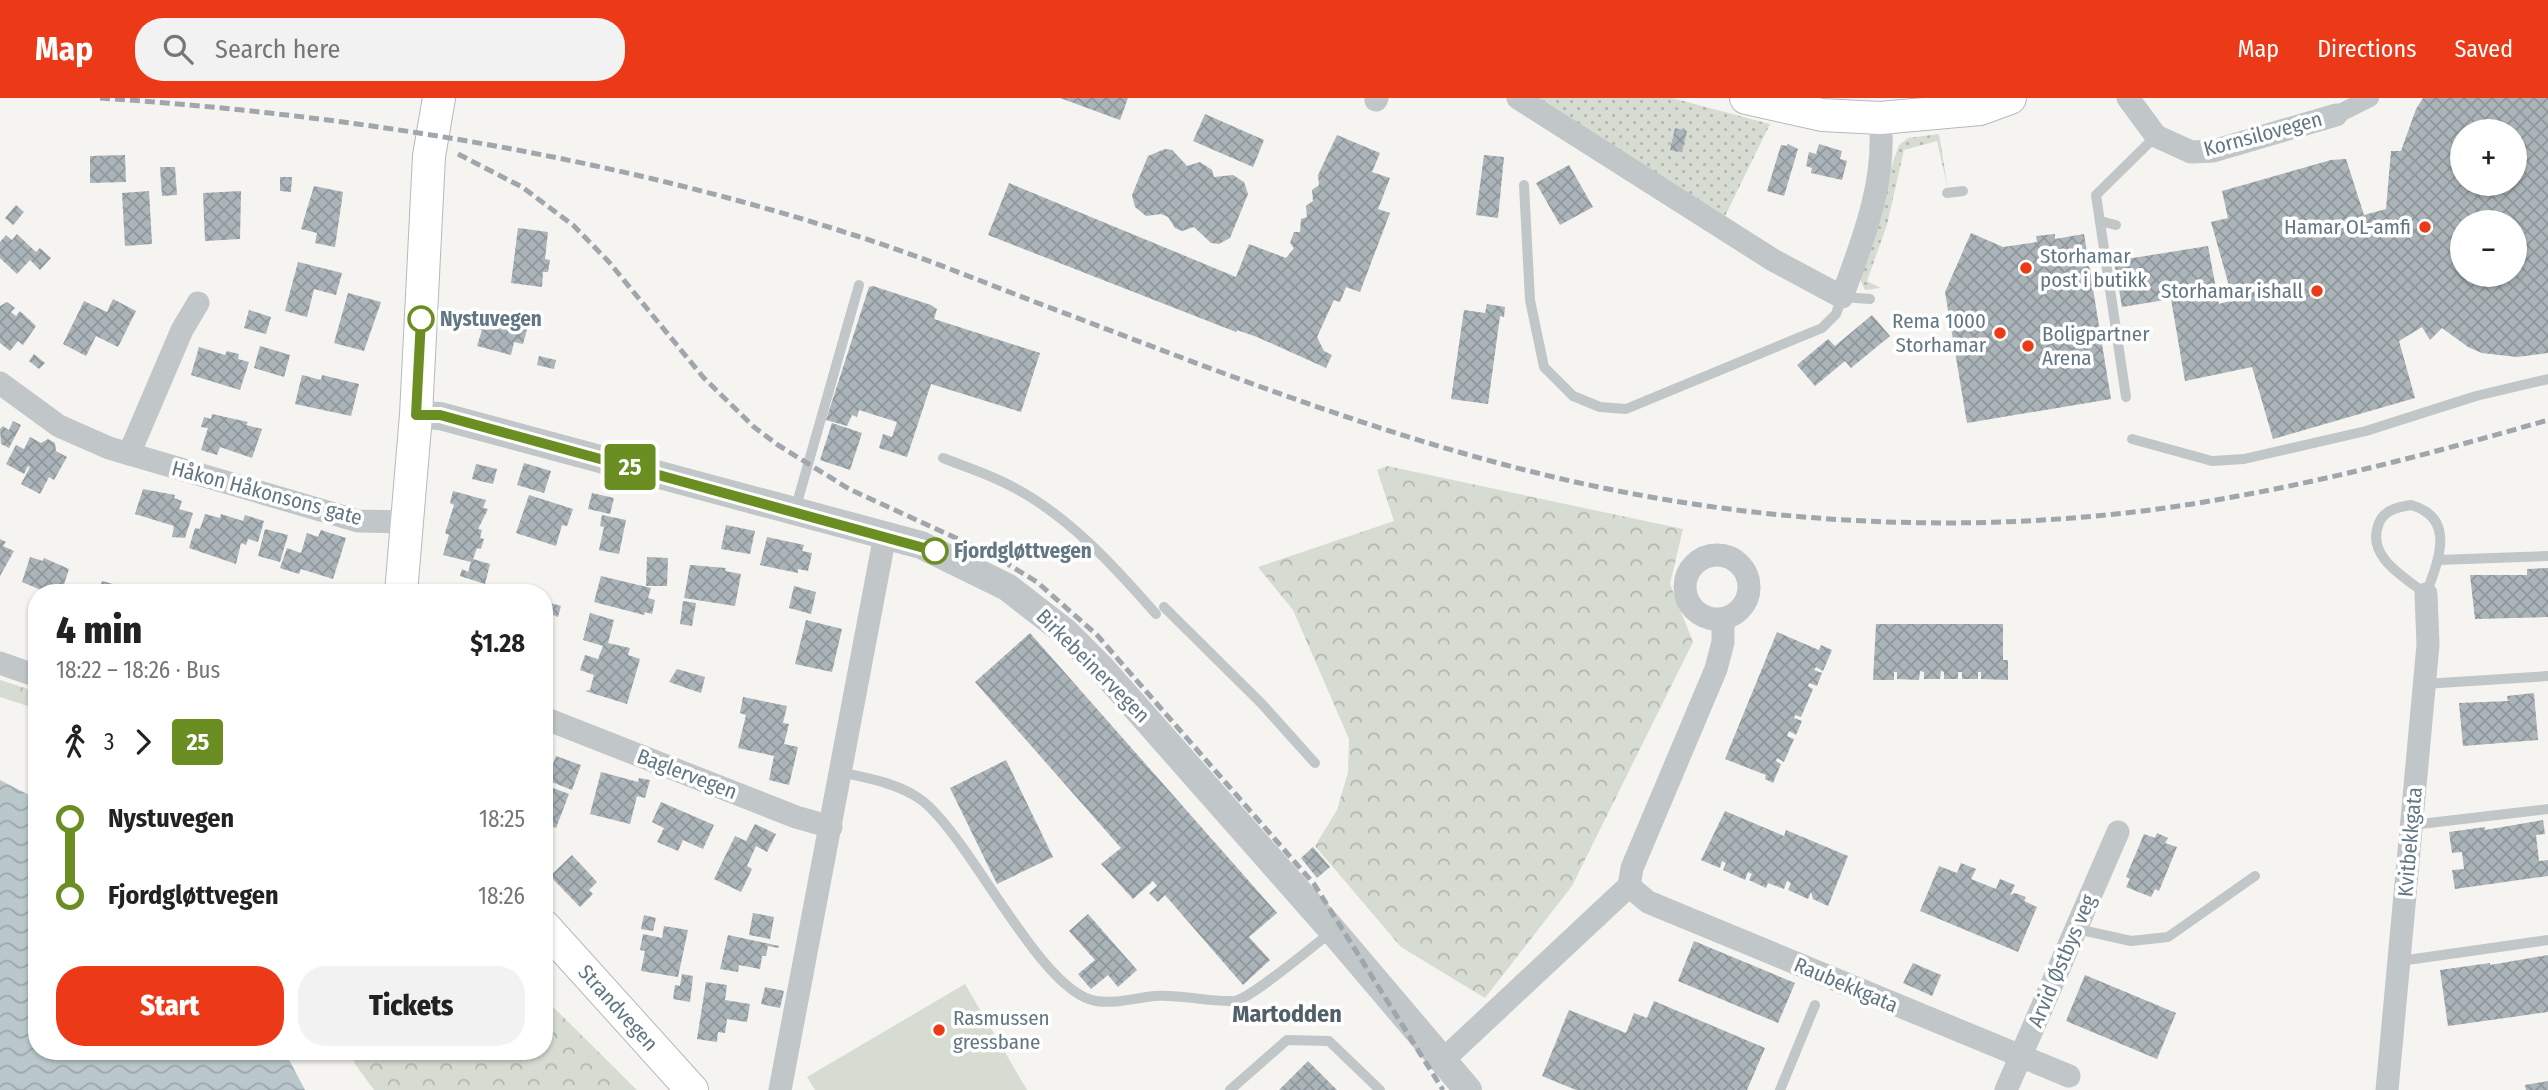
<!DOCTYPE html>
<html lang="en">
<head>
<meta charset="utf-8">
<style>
	body { margin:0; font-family:"Fira Sans Condensed",sans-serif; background:#f2f2f2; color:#222; height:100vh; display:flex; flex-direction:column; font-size:26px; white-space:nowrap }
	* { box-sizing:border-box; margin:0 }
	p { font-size:23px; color:#767676 }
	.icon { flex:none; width:38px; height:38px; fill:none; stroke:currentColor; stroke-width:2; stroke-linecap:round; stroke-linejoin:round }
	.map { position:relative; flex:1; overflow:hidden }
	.sheet { position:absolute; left:28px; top:486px; width:525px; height:476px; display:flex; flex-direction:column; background:#fff; border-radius:28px; box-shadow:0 2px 5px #0004 }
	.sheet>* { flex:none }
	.badge { padding:0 14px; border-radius:5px; font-size:24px; line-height:46px }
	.fabs { position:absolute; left:2450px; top:21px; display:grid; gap:14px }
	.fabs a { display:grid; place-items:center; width:77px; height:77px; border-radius:50%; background:#fff; box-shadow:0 2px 5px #0004; font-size:35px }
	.map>.badge { position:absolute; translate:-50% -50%; box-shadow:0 0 0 4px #fff }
	.legs { display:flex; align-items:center; gap:10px; height:77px; padding:0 28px; font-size:23px }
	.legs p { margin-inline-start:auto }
	.summary { display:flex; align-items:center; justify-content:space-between; height:119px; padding:0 28px }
	h1 { font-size:38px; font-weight:800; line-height:52px }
	.primary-button { display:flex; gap:14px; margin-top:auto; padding:14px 28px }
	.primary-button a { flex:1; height:80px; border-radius:28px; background:#ec3a18; color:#fff; font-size:28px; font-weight:800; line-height:80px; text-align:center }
	.primary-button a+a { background:#f2f2f2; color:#222 }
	ul { padding:0 28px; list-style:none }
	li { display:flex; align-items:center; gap:24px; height:77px; font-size:26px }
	li i { display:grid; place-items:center; width:10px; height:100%; margin:0 9px; background:currentColor }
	li i::after { content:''; width:18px; height:18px; margin:-9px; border:5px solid; border-radius:50%; background:#fff }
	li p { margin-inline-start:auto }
	li:first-child i { background:linear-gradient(#0000 50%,currentColor 0) }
	li:last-child i { background:linear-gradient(currentColor 50%,#0000 0) }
	header { display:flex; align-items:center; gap:42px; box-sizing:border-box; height:98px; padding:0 35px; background:#ec3a18; color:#fff }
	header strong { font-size:33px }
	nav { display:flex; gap:38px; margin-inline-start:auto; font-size:24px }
	.search { width:490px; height:63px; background:#f2f2f2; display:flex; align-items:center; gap:18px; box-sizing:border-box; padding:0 24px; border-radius:28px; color:#767676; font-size:26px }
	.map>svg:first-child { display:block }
	.grass { fill:url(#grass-dots) }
	.forest { fill:url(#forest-crowns) }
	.pitch { fill:#d6dcd1 }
	.water { fill:url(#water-waves) }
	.building { fill:url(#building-cross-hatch); fill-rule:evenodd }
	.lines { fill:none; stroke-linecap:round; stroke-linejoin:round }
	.secondary-casing { stroke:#b3babd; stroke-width:34 }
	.service { stroke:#c1c6c8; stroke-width:10 }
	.pedestrian { stroke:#c1c6c8; stroke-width:18 }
	.minor { stroke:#c1c6c8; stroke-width:23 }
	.tertiary { stroke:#c1c6c8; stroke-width:28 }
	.secondary { stroke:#fff; stroke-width:32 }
	.rail { stroke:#9fa7ac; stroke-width:5; stroke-dasharray:10 5; stroke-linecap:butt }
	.line-1-casing { stroke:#fff; stroke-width:16 }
	.line-1 { stroke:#6b8e23; stroke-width:10 }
	.poi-dot { fill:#ec3a18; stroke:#fff; stroke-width:2.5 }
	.stop-1-dot { fill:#fff; stroke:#6b8e23; stroke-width:3.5 }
	.labels { text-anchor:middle; stroke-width:7; stroke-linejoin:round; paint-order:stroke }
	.street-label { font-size:21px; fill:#627783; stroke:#fff }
	.poi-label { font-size:21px; fill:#627783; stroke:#fff; text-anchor:end }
	.stop-label { font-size:21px; font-weight:bold; fill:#627783; stroke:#fff; text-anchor:start }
	.quarter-label { font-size:24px; font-weight:bold; fill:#505f68; stroke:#fff }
</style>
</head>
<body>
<header>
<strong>Map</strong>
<div class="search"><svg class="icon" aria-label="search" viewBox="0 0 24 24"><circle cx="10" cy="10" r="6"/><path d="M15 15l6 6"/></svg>Search here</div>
<nav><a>Map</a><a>Directions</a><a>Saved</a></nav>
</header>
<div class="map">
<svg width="2548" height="992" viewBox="0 0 2548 992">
	<defs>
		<pattern id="grass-dots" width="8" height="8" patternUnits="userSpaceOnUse" patternTransform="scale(1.75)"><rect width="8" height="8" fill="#d6dcd1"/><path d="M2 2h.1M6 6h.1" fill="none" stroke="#b1b7af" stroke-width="1.8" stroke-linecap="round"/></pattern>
		<pattern id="forest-crowns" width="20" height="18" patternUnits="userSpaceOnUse" patternTransform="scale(1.75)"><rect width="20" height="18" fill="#d6dcd1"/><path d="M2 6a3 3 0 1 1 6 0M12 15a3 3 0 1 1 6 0" fill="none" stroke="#b1b7af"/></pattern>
		<pattern id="water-waves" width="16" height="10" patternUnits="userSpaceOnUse" patternTransform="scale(1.75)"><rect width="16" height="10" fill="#bac8cc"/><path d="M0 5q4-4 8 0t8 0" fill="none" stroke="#9ba7ab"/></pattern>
		<pattern id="building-cross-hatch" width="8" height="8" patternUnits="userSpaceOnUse" patternTransform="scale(1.75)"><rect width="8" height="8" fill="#abb4b8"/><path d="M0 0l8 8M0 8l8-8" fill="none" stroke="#8f979b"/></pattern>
	</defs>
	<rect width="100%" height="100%" fill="#f5f4f0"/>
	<!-- grass -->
	<g class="grass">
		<path d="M1535 0H1672L1770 26 1725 118Z"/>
		<path d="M1939 36 1948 91 1937 43 1904 52 1887 127 1867 183 1881 190 1865 192 1859 179 1882 117 1891 70 1899 47 1908 40Z"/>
	</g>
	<!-- forest -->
	<g class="forest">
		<path d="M1387 368 1683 431 1670 486 1693 544 1572 788 1485 900 1401 849 1315 748 1337 712 1348 674 1349 641 1293 512 1258 469 1394 423 1377 372Z"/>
		<path d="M0 582 37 594V611L0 599Z"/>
		<path d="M544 900 637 992H374L355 966 352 954H544Z"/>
	</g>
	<!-- pitch -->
	<path class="pitch" d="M965 886 1027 992H815L807 979Z"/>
	<!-- water -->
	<path class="water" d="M0 682 37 701V954H285L305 992H0Z"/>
	<!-- building -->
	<g class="building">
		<path d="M1060 0H1128L1120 22Z"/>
		<path d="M2423 0H2548V255L2517 259 2482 255 2468 249 2442 230 2430 242 2422 229 2399 243 2415 300 2273 341 2252 269 2185 283 2171 201 2122 209 2114 163 2208 148 2219 206 2233 202 2211 124 2228 120 2222 93 2331 62 2346 61 2364 117 2386 111 2391 53H2401L2416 11ZM2462 33H2515V86H2462ZM2462 124H2515V177H2462Z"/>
		<path d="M1205 16 1264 42 1253 69 1193 43Z"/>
		<path d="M1675 30 1687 33 1682 54 1670 52Z"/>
		<path d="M1337 37 1380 55 1372 74 1390 80 1378 111 1390 115 1360 194 1346 189 1340 204 1334 202 1317 239 1324 253 1332 257 1326 270 1257 239 1237 232 1236 234 988 137 1009 85 1236 179 1249 146 1286 160 1294 150 1290 145 1294 134H1300L1301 121 1307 119 1306 108 1313 103 1312 92 1319 87 1318 77Z"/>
		<path d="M1788 46 1798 51 1784 98 1767 93 1781 47 1787 48Z"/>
		<path d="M1819 46 1842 53 1840 61 1847 63 1842 82 1811 75 1812 70 1806 68 1809 54 1816 56Z"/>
		<path d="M1165 51 1172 52 1187 68 1200 64 1212 72 1214 79 1233 77 1244 84 1248 96 1230 140 1219 146 1211 145 1194 129 1182 133 1175 130 1168 119 1161 116 1146 118 1135 109 1132 97 1148 58Z"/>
		<path d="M125 57 126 84 90 85V58Z"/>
		<path d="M1484 57 1504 59 1498 120 1476 117Z"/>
		<path d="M1569 67 1593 109 1560 127 1536 85Z"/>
		<path d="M160 69H175L177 97 162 98Z"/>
		<path d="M280 79H292L291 94 280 93Z"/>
		<path d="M314 88 343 94 335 149 315 145 317 135 301 131Z"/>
		<path d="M149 93 152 146 125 148 122 95Z"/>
		<path d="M241 93 240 141 205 143 203 95Z"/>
		<path d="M16 107 24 114 13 127 5 120Z"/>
		<path d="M518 130 548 134 545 161 550 162 548 174H543L542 189 511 185Z"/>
		<path d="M1971 135 2003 149 2037 144 2036 138 2055 136V141L2084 136 2111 301 1967 325 1945 194Z"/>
		<path d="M17 136 36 154 40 150 51 160 40 172 30 162 17 176 0 160V144L6 137 12 142Z"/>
		<path d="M298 164 342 175 336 197 314 191 307 219 285 213Z"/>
		<path d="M873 188 931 207 937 211 934 221 1040 255 1021 314 931 286 907 359 879 350 883 336 892 339 897 324 859 312 857 319 852 317 847 328 826 322 869 189Z"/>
		<path d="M348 195 381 204 364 253 334 245Z"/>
		<path d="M113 201 136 213 118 249 96 238 86 258 63 246 84 203 107 214Z"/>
		<path d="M7 204 15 210 11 214 16 218 20 213 36 228 23 247 18 243 10 253 0 245V208Z"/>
		<path d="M1487 206 1505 209 1504 219 1500 218 1488 306 1451 301 1464 212 1485 215Z"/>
		<path d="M249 212 271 219 266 236 244 230Z"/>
		<path d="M485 217 528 228 523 246 514 244 511 257 477 248 482 232 478 231 481 218Z"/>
		<path d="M1872 217 1890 238 1851 270 1845 263 1815 288 1797 267 1828 241 1835 248Z"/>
		<path d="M260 248 290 257 284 279 254 270Z"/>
		<path d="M199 249 225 257 227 253 239 256 238 261 249 264 240 292 191 277Z"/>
		<path d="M34 256 45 265 39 271 29 263Z"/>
		<path d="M539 258 556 262 554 271 537 267Z"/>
		<path d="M302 277 321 282 322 277 359 286 351 318 295 306Z"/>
		<path d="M212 316 248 324 246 327 262 331 252 360 220 349 217 357 201 352 208 330 201 329 204 319 211 321Z"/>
		<path d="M13 323 21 327 9 350 1 346 0 331 3 328 9 332Z"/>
		<path d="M832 325 862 335 850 372 820 362Z"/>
		<path d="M30 339 41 345 48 341 55 345 56 353 67 359 54 382 49 379 40 396 21 386 30 369 28 368 24 376 6 366 16 347 24 351Z"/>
		<path d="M524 365 551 373 544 395 517 387Z"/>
		<path d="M476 366 497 371 493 386 472 381Z"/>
		<path d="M143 391 175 397 174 400 182 403 179 411 193 415 185 440 172 439 174 428 135 416Z"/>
		<path d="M453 393 486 402 483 410 488 411 478 431 482 432 480 440 484 441 481 451 477 450 473 461 490 466 485 486 460 478 462 471 468 474 471 464 443 457 449 437 445 435 454 407 450 405Z"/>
		<path d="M592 395 614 400 610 416 588 411Z"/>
		<path d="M529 397 573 411 567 428 562 427 556 448 516 435Z"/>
		<path d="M205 416 220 420 221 416 243 423 245 417 264 423 258 444 248 441 246 447 241 445 236 466 189 450 195 430 200 431Z"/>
		<path d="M602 417 626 422 619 456 599 452 604 429 600 428Z"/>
		<path d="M726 427 755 433 750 456 721 451Z"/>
		<path d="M265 431 288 437 280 464 258 458Z"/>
		<path d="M321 432 346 440 333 481 301 471 299 476 280 470 287 450 301 455 307 435 318 439Z"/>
		<path d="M767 439 804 447 802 453 812 455 808 473 798 471V475L760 467Z"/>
		<path d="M0 441 6 444 3 448 14 453 0 478Z"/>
		<path d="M30 459 43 463 44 460 69 471 61 495H48L22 484Z"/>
		<path d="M647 459 668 460 667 488H646Z"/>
		<path d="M690 467 726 470 725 473 741 476 735 508 684 500Z"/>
		<path d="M2548 470V519L2475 521 2470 477H2527V471Z"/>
		<path d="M601 478 651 490 648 500 655 502 652 516 645 514 644 517 594 504Z"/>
		<path d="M102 483 121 488 119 495H98Z"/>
		<path d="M794 488 816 494 811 516 789 510Z"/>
		<path d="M544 503 561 508 558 519 548 515 545 526Z"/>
		<path d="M683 503 696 505 692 528 680 526Z"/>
		<path d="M590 515 614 522 608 545 630 550 628 557 640 561 627 606 585 593 590 592 594 577 580 572 585 557 598 561 603 548 583 542Z"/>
		<path d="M806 522 842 531 832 574 795 566Z"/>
		<path d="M1876 526H2003V562H2008V582L1981 581V574H1978V581H1962V574H1958V581H1944V574L1941 573 1940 581H1924V574L1920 573 1919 582 1897 581V574H1894V582H1873Z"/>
		<path d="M1777 534 1819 552 1821 547 1832 552 1823 573 1816 569 1814 572 1822 575 1817 588 1809 585 1808 588 1813 591 1801 619 1795 617 1794 620 1802 623 1796 637 1789 633 1787 638 1794 641 1784 664 1777 660 1776 663 1781 666 1773 685 1765 681 1766 677 1725 661Z"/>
		<path d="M1030 535 1277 815 1249 839 1270 862 1243 887 1165 797 1158 804 1149 795 1157 788 1153 783 1133 801 1101 766 1121 750 975 584Z"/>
		<path d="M677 571 705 579 701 595 669 584Z"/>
		<path d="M2534 595 2538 642 2463 648 2459 605 2508 603 2507 598Z"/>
		<path d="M743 599 787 608 783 625 789 626 784 646 798 649 789 687 769 682 774 658 738 650 746 617 740 615Z"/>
		<path d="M556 658 581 667 572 692 547 682Z"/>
		<path d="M1006 662 1053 759 997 786 950 690Z"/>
		<path d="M601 674 638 684 639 680 650 682 645 700 637 698 630 726 590 716Z"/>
		<path d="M545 687 569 696 556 730 544 726Z"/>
		<path d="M661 704 714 727 703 751 683 742 678 753 657 744 664 730 652 724Z"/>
		<path d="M1725 713 1784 738 1786 732 1848 758 1828 808 1813 801 1811 794 1808 801 1788 792 1791 785 1787 783 1784 791 1768 785 1766 790 1749 782 1752 776 1748 774 1745 782 1723 772 1726 765 1722 763 1720 770 1701 762Z"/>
		<path d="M2543 722 2545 736 2536 737 2539 763 2548 762V778L2455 791 2452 772 2464 771 2462 754 2452 755 2449 734 2485 729V732Z"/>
		<path d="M755 726 776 736 767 754 756 748 747 768 752 771 741 794 714 781 735 738 746 743Z"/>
		<path d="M2157 735 2168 740 2165 745 2177 749 2159 793 2155 791 2151 799 2126 789 2130 781 2126 779 2144 736 2155 740Z"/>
		<path d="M1313 749 1330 769 1317 780 1301 760Z"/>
		<path d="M572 757 597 784 589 792 593 796 580 809 550 778Z"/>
		<path d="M1961 765 1976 771 1971 781 1996 791 2000 781 2015 787 2010 797 2015 795 2026 799 2024 803 2037 809 2018 854 1920 813 1939 768 1957 775Z"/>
		<path d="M753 815 774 819 770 841 749 837Z"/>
		<path d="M1088 816 1137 872 1118 889 1108 877 1091 891 1078 876 1095 862 1069 833Z"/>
		<path d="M644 817 656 820 653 833 641 831Z"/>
		<path d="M664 828 688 832 678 879 641 873 645 853 640 852 643 836 662 840Z"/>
		<path d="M728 837 779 848 778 850 768 848 766 858H762L760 871 739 867 738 874 720 871Z"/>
		<path d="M1694 843 1795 885 1778 925 1678 883Z"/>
		<path d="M2548 857V914L2448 928 2440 872 2490 865V867Z"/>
		<path d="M1913 865 1941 877 1932 898 1903 885Z"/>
		<path d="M682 876 693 878 690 904 673 901 675 887 680 888Z"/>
		<path d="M2085 877 2176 915 2157 961 2066 923Z"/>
		<path d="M706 884 727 887 725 902 750 906 747 924 727 921 725 935 718 934 717 944 697 941Z"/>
		<path d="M765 889 784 893 780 910 761 906Z"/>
		<path d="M1654 903 1765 950 1747 992H1576L1542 978 1569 912 1626 935 1634 915 1647 920Z"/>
		<path d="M1308 963 1337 992H1279Z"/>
		<path d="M2548 983V992H2526L2525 987Z"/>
	</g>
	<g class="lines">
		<!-- secondary casing -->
		<g class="secondary-casing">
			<g id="secondary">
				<path d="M1746 0 1822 17 1880 20 1980 11 2010 0"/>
				<path d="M401 495 416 317 429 58 439 0"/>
				<path d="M544 828 692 992"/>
			</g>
		</g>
		<!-- service -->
		<g class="service">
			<path d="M1524 87 1530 202 1544 269 1573 298 1600 309 1626 311 1822 230 1836 216 1842 199 1870 201"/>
			<path d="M1947 95 1963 93"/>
			<path d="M2100 123 2116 127"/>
			<path d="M2126 299 2096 97 2156 38"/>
			<path d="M2132 341 2212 363 2244 361 2366 333 2476 298 2548 281"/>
			<path d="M943 360C966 369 988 376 1009 387 1067 416 1114 468 1156 516"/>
			<path d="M2411 407C2457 420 2438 464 2426 496 2404 479 2365 458 2379 425 2384 412 2398 409 2411 407Z"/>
			<path d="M795 412 859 187"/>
			<path d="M2438 462 2548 458"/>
			<path d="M1164 509 1261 605 1315 665"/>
			<path d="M2424 586 2548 578"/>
			<path d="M840 674C868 680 897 685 920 701 969 736 1040 895 1096 903 1116 906 1135 900 1154 898 1181 896 1207 904 1234 903 1250 902 1316 845 1333 833"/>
			<path d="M2412 727 2548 711"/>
			<path d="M2077 831 2131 843 2168 839 2255 778"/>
			<path d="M2400 863 2548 842"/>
			<path d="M1230 992 1287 942 1329 943 1380 992"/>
			<path d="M1780 992 1815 907"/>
		</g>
		<!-- pedestrian -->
		<path class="pedestrian" d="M2336 17 2370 0"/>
		<!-- minor -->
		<g class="minor">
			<path d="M1518 0 1773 162 1842 199C1863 142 1887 82 1880 20"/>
			<path d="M2128 0 2156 38 2191 54 2213 53 2336 17"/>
			<path d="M1376 2 1377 0"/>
			<path d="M0 285 59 328 109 350 358 423 407 424"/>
			<path d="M129 356 182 232 198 205"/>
			<circle cx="1717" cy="489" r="32"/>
			<path d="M0 565 37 578"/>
			<path d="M544 620 796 719 831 729"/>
			<path d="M1629 788 1648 804 2069 978"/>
			<path d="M1443 962 1629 788 1632 770 1716 571 1723 544V521"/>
			<path d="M780 992 885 437"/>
			<path d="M2006 992 2118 734"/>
			<path d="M2387 992 2428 547 2426 496"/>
		</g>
		<!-- tertiary -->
		<path class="tertiary" d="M416 317 440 318 921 447 1007 489 1064 533 1102 571 1333 833 1468 992"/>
		<!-- secondary -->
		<use href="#secondary" class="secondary"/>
		<!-- rail -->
		<g class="rail">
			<path d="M100 0C356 17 613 59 857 138 926 160 992 188 1059 213 1264 291 1468 372 1687 405 1847 430 2018 432 2179 408 2304 389 2427 357 2548 322"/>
			<path d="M458 56 522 89 573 127 609 164 703 279 754 329 778 347 849 391 993 457 1037 484 1097 537 1314 786 1443 992"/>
		</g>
	</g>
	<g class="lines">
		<!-- line-1 casing -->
		<g class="line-1-casing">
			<path id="line-1" d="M421 221 416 317H440L935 453"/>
		</g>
		<!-- line-1 -->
		<use href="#line-1" class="line-1"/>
	</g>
	<!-- markers -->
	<g class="poi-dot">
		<circle cx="2425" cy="129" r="7"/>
		<circle cx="2026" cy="170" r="7"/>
		<circle cx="2317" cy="193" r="7"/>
		<circle cx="2000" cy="235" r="7"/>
		<circle cx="2028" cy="248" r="7"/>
		<circle cx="939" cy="932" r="7"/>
	</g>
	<g class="stop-1-dot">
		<circle cx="421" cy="221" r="12"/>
		<circle cx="935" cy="453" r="12"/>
	</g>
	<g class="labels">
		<!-- street labels -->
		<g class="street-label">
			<text transform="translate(2263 36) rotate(-15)" y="7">Kornsilovegen</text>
			<text transform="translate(267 395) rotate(15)" y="7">Håkon Håkonsons gate</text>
			<text transform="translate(1093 568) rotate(45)" y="7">Birkebeinervegen</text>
			<text transform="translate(687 676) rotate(21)" y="7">Baglervegen</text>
			<text transform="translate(2410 744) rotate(-85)" y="7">Kvitbekkgata</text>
			<text transform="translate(2062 863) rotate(-67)" y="7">Arvid Østbys veg</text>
			<text transform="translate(1846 887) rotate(23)" y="7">Raubekkgata</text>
			<text transform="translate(618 910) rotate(48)" y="7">Strandvegen</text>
		</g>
		<!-- poi labels -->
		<g class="poi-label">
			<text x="2411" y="136">Hamar OL-amfi</text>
			<text x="2040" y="165" text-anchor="start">Storhamar<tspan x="2040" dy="24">post i butikk</tspan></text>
			<text x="2303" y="200">Storhamar ishall</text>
			<text x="1986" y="230">Rema 1000<tspan x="1986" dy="24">Storhamar</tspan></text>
			<text x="2042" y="243" text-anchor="start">Boligpartner<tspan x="2042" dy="24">Arena</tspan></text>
			<text x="953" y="927" text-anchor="start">Rasmussen<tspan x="953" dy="24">gressbane</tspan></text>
		</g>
		<!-- stop labels -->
		<g class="stop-label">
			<text x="440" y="228">Nystuvegen</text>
			<text x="954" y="460">Fjordgløttvegen</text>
		</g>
		<!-- quarter labels -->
		<g class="quarter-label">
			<text x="1287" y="924">Martodden</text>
		</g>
	</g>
</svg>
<div class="fabs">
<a>+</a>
<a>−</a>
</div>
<b class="badge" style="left:630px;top:369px;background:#6b8e23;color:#fff">25</b>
<section class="sheet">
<div class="summary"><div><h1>4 min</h1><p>18:22 – 18:26 · Bus</p></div><b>$1.28</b></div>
<div class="legs"><svg class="icon" aria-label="walk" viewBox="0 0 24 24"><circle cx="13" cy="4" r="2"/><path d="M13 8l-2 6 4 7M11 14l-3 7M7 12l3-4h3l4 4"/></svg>3<svg class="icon" aria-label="forward" viewBox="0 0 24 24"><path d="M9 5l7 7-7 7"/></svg><b class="badge" style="background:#6b8e23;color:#fff">25</b></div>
<ul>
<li><i style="color:#6b8e23"></i><b>Nystuvegen</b><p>18:25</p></li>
<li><i style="color:#6b8e23"></i><b>Fjordgløttvegen</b><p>18:26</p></li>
</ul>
<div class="primary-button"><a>Start</a><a>Tickets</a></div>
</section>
</div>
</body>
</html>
